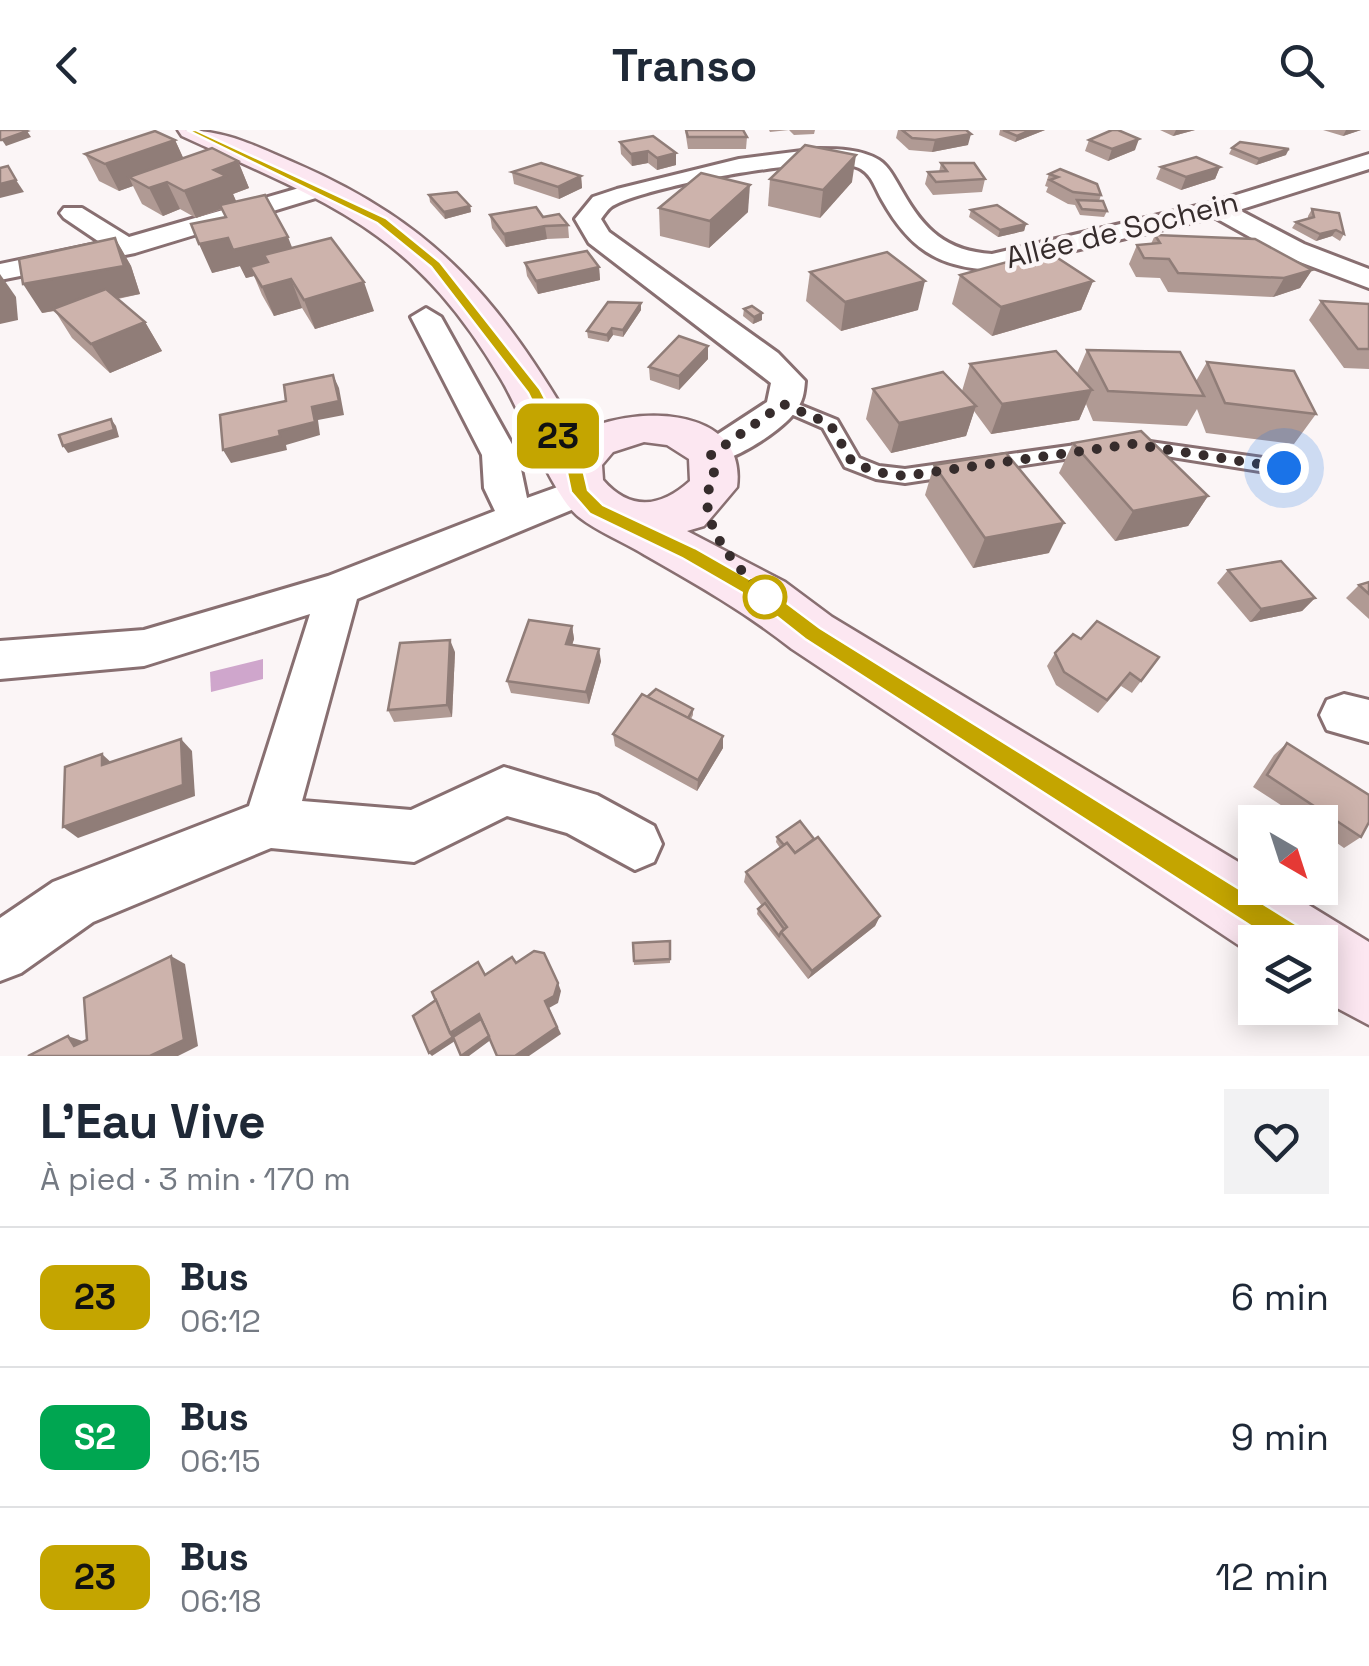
<!DOCTYPE html>
<html lang="fr">
<head>
<meta charset="utf-8">
<style>
	body { margin:0; font-family:"Space Grotesk",sans-serif; background:#f2f2f3; color:#1f2937; height:100vh; display:flex; flex-direction:column; font-size:38px; white-space:nowrap }
	* { box-sizing:border-box; margin:0 }
	p { font-size:32px; color:#747a83 }
	.icon { flex:none; width:55px; height:55px; fill:none; stroke:currentColor; stroke-width:2; stroke-linecap:round; stroke-linejoin:round }
	.map { position:relative; height:926px; overflow:hidden }
	.side { display:flex; flex-direction:column; background:#fff; flex:1 }
	.side>* { flex:none }
	.badge { padding:0 20px; border-radius:15px; font-size:35px; line-height:65px }
	.needle { width:65px; rotate:141deg }
	.controls { position:absolute; left:1238px; top:675px; display:grid; gap:20px }
	.controls a { display:grid; place-items:center; width:100px; height:100px; border-radius:0px; background:#fff; box-shadow:0 5px 25px #0003; font-size:50px }
	.you { position:absolute; width:50px; height:50px; margin:-25px; border:8px solid #fff; border-radius:50%; background:#1a73e8; box-shadow:0 0 0 15px #1a73e833 }
	.map>.badge { position:absolute; translate:-50% -50%; box-shadow:0 0 0 5px #fff }
	.round { display:grid; place-items:center; flex:none; width:105px; height:105px; border-radius:0px; background:#f2f2f3 }
	.headline { display:flex; align-items:center; justify-content:space-between; height:170px; padding:0 40px }
	h1 { font-size:48px; font-weight:700; line-height:75px }
	ul { padding:0; list-style:none }
	li { display:flex; align-items:center; gap:30px; height:140px; padding:0 40px; border-top:2px solid #e0e1e3 }
	li div { flex:1 }
	li b { display:block; font-size:38px }
	li em { font-style:normal }
	li .badge { min-width:110px; font-weight:700; text-align:center }
	header { display:flex; justify-content:space-between; align-items:center; height:130px; padding:0 40px; background:#fff; font-size:45px; font-weight:700 }
	.map>svg:first-child { display:block }
	.water { fill:#cfa6cc }
	.lines { fill:none; stroke-linecap:round; stroke-linejoin:round }
	.lane-casing { stroke:#886f71; stroke-width:6 }
	.street-casing { stroke:#886f71; stroke-width:6 }
	.secondary-casing { stroke:#886f71; stroke-width:5 }
	.lane { fill:#fff; fill-rule:evenodd }
	.street { fill:#fff; fill-rule:evenodd }
	.secondary { fill:#fce7f1; fill-rule:evenodd }
	.wall { fill:#b09a94 }
	.shaded-wall { fill:#907d78 }
	.building { fill:#cdb3ac; stroke:#907d78; stroke-width:2.5 }
	.line { fill:#c4a500; stroke:#fff; stroke-width:2.5 }
	.walk { stroke:#362c2c; stroke-width:10; stroke-dasharray:0 18 }
	.stop-dot { fill:#fff; stroke:#c4a500; stroke-width:5 }
	.labels { text-anchor:middle; stroke-width:9; stroke-linejoin:round; paint-order:stroke }
	.far-street-label { font-size:30px; fill:#362c2c; stroke:#fbf5f6 }
</style>
</head>
<body>
<header><svg class="icon" aria-label="back" viewBox="0 0 24 24"><path d="M15 5l-7 7 7 7"/></svg>Transo<svg class="icon" aria-label="search" viewBox="0 0 24 24"><circle cx="10" cy="10" r="6"/><path d="M15 15l6 6"/></svg></header>
<div class="map">
<svg width="1369" height="926" viewBox="0 0 1369 926">
	<rect width="100%" height="100%" fill="#fbf5f6"/>
	<!-- water -->
	<path class="water" d="M263 529V549L211 562 210 542Z"/>
	<g class="lines">
		<!-- lane casing -->
		<g class="lane-casing">
			<g id="lane">
				<path d="M783 268 837 290 859 328 879 336 905 339 1097 312 1107 318 1097 324 905 353 876 349 845 337 823 298 777 278V270Z"/>
				<path d="M1129 309 1284 331 1294 338 1284 345 1122 319 1119 315Z"/>
			</g>
		</g>
		<!-- street casing -->
		<g class="street-casing">
			<g id="street">
				<path d="M818 19C838 19 861 19 879 30 889 36 896 51 902 61 924 100 946 121 992 124L1210 73 1369 24V39L1239 80 1304 114 1369 139V158L1284 126 1214 87 992 140C937 137 909 118 882 70 876 60 872 45 861 39 829 21 641 57 611 77 607 80 604 85 601 89L609 102 778 223 805 251C804 264 803 271 795 282 781 302 722 340 698 333L693 325 698 317 767 272 771 253 589 113 575 89 593 67 617 59 739 29Z"/>
				<path d="M320 52 329 54 332 59 329 64 135 123 0 150V134L101 113 64 88 60 83 64 78H82L129 107Z"/>
				<path d="M426 178 441 187 518 325 527 368 580 349 593 353 599 362 593 371 357 469 302 671 411 680 504 637 597 665 654 696 662 714 654 732 635 740 567 703 507 686 414 732 271 718 93 792 21 843 0 851V788L53 752 249 676 310 484 144 536 0 549V511L144 500 328 446 495 381 484 358 482 325 411 187Z"/>
				<path d="M1344 564 1369 570V612L1327 600 1320 585 1327 570Z"/>
			</g>
		</g>
		<!-- secondary casing -->
		<g class="secondary-casing">
			<path id="secondary" d="M178 0C227 0 250 14 295 33 438 95 500 171 578 304 627 275 748 273 737 357L704 396 687 401 785 452 832 487 1255 742V758H1281L1369 812V895L1320 869V812H1255V826L792 519C745 482 696 454 645 425 624 412 598 402 579 387 553 367 521 282 501 249 413 100 331 74 182 6ZM644 312 667 315 689 329 690 351C661 377 631 382 603 350L602 335 613 322Z"/>
		</g>
		<!-- lane -->
		<use href="#lane" class="lane"/>
		<!-- street -->
		<use href="#street" class="street"/>
		<!-- secondary -->
		<use href="#secondary" class="secondary"/>
	</g>
	<!-- wall -->
	<g class="wall">
		<path d="M685 0H743L747 7 746 19H688Z"/>
		<path d="M769 0H815L814 4 794 5 789 0 770 2Z"/>
		<path d="M898 0H966L968 15 932 22 909 20 896 8Z"/>
		<path d="M1000 0H1045L1015 12 999 5Z"/>
		<path d="M1160 0H1195L1173 6Z"/>
		<path d="M1323 0H1361L1343 6Z"/>
		<path d="M175 10 183 28 238 31 249 58 233 64 236 72 292 118 374 181 315 199 302 178 274 186 262 165 254 146 246 148 240 136 212 143 225 87 222 79 196 88 180 79 163 86 142 74 133 56 119 61 99 51 85 24Z"/>
		<path d="M1089 10 1135 20 1108 31 1085 21Z"/>
		<path d="M620 12 676 23V35L657 40 648 33 632 36 621 24Z"/>
		<path d="M1232 18 1286 25 1256 35 1229 24Z"/>
		<path d="M941 33 985 49 982 62 933 65 925 54 928 42H939Z"/>
		<path d="M1161 37H1220L1215 49 1181 60 1156 49Z"/>
		<path d="M512 42 581 46 582 58 559 69 514 54Z"/>
		<path d="M1049 44 1101 65 1099 71 1107 81 1104 87 1080 85 1075 75 1068 74 1046 62 1048 57 1045 56Z"/>
		<path d="M770 49 852 52 820 88 768 76Z"/>
		<path d="M429 65 470 76 471 82 445 89 430 72Z"/>
		<path d="M659 78 748 82 709 118 660 106Z"/>
		<path d="M1312 79 1344 104 1340 111 1332 106 1316 111 1292 98 1296 92 1308 88V86Z"/>
		<path d="M971 80 1026 94 1024 101 998 107 969 87Z"/>
		<path d="M490 85 543 87 568 95 569 108 547 109 506 117 492 98Z"/>
		<path d="M1155 105 1312 140 1300 158 1273 167 1168 162 1160 148 1136 147 1129 134 1137 115 1151 114Z"/>
		<path d="M115 108 131 136 140 164 118 169 145 192 162 221 110 243 72 208 55 181 42 183Z"/>
		<path d="M525 133 599 137 600 150 538 164 527 146Z"/>
		<path d="M810 142 918 180 841 201 806 171Z"/>
		<path d="M960 145 1093 151 1081 180 992 206 952 174Z"/>
		<path d="M1321 171 1369 174V239L1344 238 1309 190Z"/>
		<path d="M641 173V180L623 207 613 205 608 212 588 208 587 201Z"/>
		<path d="M744 179 762 190 753 194 743 186Z"/>
		<path d="M1087 220 1196 251 1207 232 1316 284 1294 314 1206 303 1197 279 1187 296 1093 291 1086 274 1079 290 991 304 974 281 966 306 891 323 866 289 873 259 962 261 970 234 1077 243Z"/>
		<path d="M708 229 679 260 650 250 649 237Z"/>
		<path d="M1073 313 1208 366 1188 396 1115 411 1059 343Z"/>
		<path d="M934 335 1049 423 973 438 925 365Z"/>
		<path d="M1228 440 1315 468 1302 481 1250 492 1217 453Z"/>
		<path d="M1369 452V489L1346 468 1359 455Z"/>
		<path d="M572 496 574 509 572 515 601 531 589 574 511 563 507 551Z"/>
		<path d="M1081 509 1159 527 1132 563 1121 556 1098 583 1056 555 1047 536 1055 523Z"/>
		<path d="M455 522 452 587 394 592 388 580Z"/>
		<path d="M647 567 693 579V585L691 589 723 618 697 661 615 616 613 604Z"/>
		<path d="M1287 613 1361 707 1344 718 1320 701V692H1307L1253 657 1274 625Z"/>
		<path d="M777 707 880 786 875 796 808 849 757 784 758 779 762 776 744 752 746 742 780 718 776 712Z"/>
		<path d="M670 811V833L634 835 633 813Z"/>
	</g>
	<!-- shaded-wall -->
	<g class="shaded-wall">
		<path d="M1031 0H1045L1015 12 1017 6Z"/>
		<path d="M1176 0H1195L1173 6Z"/>
		<path d="M1346 0H1361L1343 6Z"/>
		<path d="M27 1 31 7 6 16 2 10Z"/>
		<path d="M971 4 968 15 932 22 935 10Z"/>
		<path d="M1139 9 1135 20 1108 31 1112 19Z"/>
		<path d="M175 10 187 36 129 47 133 56 119 61 105 34Z"/>
		<path d="M1289 19 1286 25 1256 35 1259 29Z"/>
		<path d="M648 21V33L632 36 631 24Z"/>
		<path d="M676 23V35L657 40V28Z"/>
		<path d="M856 25 852 52 820 88 823 60Z"/>
		<path d="M238 31 249 58 233 64 237 73 196 88 184 61 214 40Z"/>
		<path d="M1220 37 1215 49 1181 60 1186 47Z"/>
		<path d="M581 46 582 58 559 69 558 57Z"/>
		<path d="M16 50 24 62 0 68V54Z"/>
		<path d="M167 52 180 79 163 86 149 58Z"/>
		<path d="M750 55 748 82 709 118 710 91Z"/>
		<path d="M470 76 471 82 445 89 444 82Z"/>
		<path d="M1026 94 1024 101 998 107 1000 100Z"/>
		<path d="M545 96 547 109 506 117 504 104Z"/>
		<path d="M1336 100 1332 106 1316 111 1320 104Z"/>
		<path d="M288 107 299 135 264 125 271 142 250 137 254 146 246 148 240 136 212 143 199 114 228 108Z"/>
		<path d="M115 108 131 136 140 164 42 183 23 154Z"/>
		<path d="M599 137 600 150 538 164 536 151Z"/>
		<path d="M1312 140 1300 158 1273 167 1284 148Z"/>
		<path d="M0 144 16 167 18 190 0 194Z"/>
		<path d="M291 149 302 178 274 186 262 157Z"/>
		<path d="M925 151 918 180 841 201 845 172Z"/>
		<path d="M1093 151 1081 180 992 206 1001 177Z"/>
		<path d="M364 152 374 181 315 199 304 170Z"/>
		<path d="M641 173V180L623 207V200Z"/>
		<path d="M762 183V190L753 194 754 187Z"/>
		<path d="M145 192 162 221 110 243 91 214Z"/>
		<path d="M612 198 613 205 608 212 607 205Z"/>
		<path d="M708 216V229L679 260V246Z"/>
		<path d="M333 245 339 258 344 285 318 290 320 305 286 315 287 320 231 333 223 320 279 301 312 277Z"/>
		<path d="M1092 260 1079 290 991 304 1002 274Z"/>
		<path d="M976 276 966 306 891 323 899 293Z"/>
		<path d="M111 289 116 296 119 307 68 323 63 316Z"/>
		<path d="M1208 366 1188 396 1115 411 1133 381Z"/>
		<path d="M1064 393 1049 423 973 438 985 408Z"/>
		<path d="M1315 468 1302 481 1250 492 1261 479Z"/>
		<path d="M572 496 574 509 568 527 566 514Z"/>
		<path d="M450 510 455 522 452 587 447 575Z"/>
		<path d="M599 519 601 531 589 574 586 562Z"/>
		<path d="M723 606V618L697 661 698 650Z"/>
		<path d="M181 609 192 621 195 666 78 708 63 697Z"/>
		<path d="M102 624 115 636 102 635Z"/>
		<path d="M880 786 875 796 808 849 812 841Z"/>
		<path d="M171 826 185 834 198 916 178 926H150Z"/>
		<path d="M558 853 561 861 558 873 549 878 561 904 529 926H515L545 871Z"/>
		<path d="M437 870 441 874 453 902 479 884 485 892 492 909 469 926H461L489 906 484 892 432 926 429 923 453 907 450 903 452 902Z"/>
		<path d="M68 906 85 912 74 916Z"/>
	</g>
	<!-- building -->
	<g class="building">
		<path d="M0 0H24L27 1 2 10H0Z"/>
		<path d="M686 0H743L747 7H688Z"/>
		<path d="M902 0H966L971 4 935 10 912 8Z"/>
		<path d="M1003 0H1031L1017 6Z"/>
		<path d="M1112 0H1118L1139 9 1112 19 1089 10Z"/>
		<path d="M155 1 175 10 105 34 85 24Z"/>
		<path d="M653 6 676 23 657 28 648 21 631 24 620 12Z"/>
		<path d="M1240 12 1289 19 1259 29 1232 18Z"/>
		<path d="M805 15 856 25 823 60 770 49Z"/>
		<path d="M212 18 238 31 214 40 226 46 184 61 167 52 149 58 129 47Z"/>
		<path d="M1196 27 1220 37 1186 47 1161 37Z"/>
		<path d="M541 33 581 46 558 57 512 42Z"/>
		<path d="M941 33H974L985 49 936 52 928 42 947 41Z"/>
		<path d="M8 36 16 50 0 54V38Z"/>
		<path d="M1060 39 1097 54 1101 65 1073 62 1050 50 1058 47 1049 44Z"/>
		<path d="M701 43 750 55 710 91 659 78Z"/>
		<path d="M457 62 470 76 444 82 429 65Z"/>
		<path d="M265 65 288 107 233 120 228 108 199 114 191 94 226 87 220 75Z"/>
		<path d="M1077 70 1103 71 1107 81 1082 79Z"/>
		<path d="M997 75 1026 94 1000 100 971 80Z"/>
		<path d="M536 77 543 87 559 84 568 95 545 96 504 104 490 85Z"/>
		<path d="M1312 79 1339 83 1344 104 1336 100 1320 104 1296 92 1314 87Z"/>
		<path d="M1155 105 1255 109 1312 140 1284 148 1178 143 1169 129 1144 128 1137 115 1160 113Z"/>
		<path d="M115 108 124 136 23 154 19 129Z"/>
		<path d="M331 108 364 152 304 170 291 149 262 157 250 137 268 132 264 125Z"/>
		<path d="M587 121 599 137 536 151 525 133Z"/>
		<path d="M1047 121 1093 151 1001 177 960 145Z"/>
		<path d="M887 122 925 151 845 172 810 142Z"/>
		<path d="M106 159 145 192 91 214 53 179Z"/>
		<path d="M1321 171 1369 174V219H1358Z"/>
		<path d="M608 172 641 173 623 200 612 198 607 205 587 201Z"/>
		<path d="M752 176 762 183 754 187 744 179Z"/>
		<path d="M679 206 708 216 679 246 649 237Z"/>
		<path d="M1087 220 1180 222 1204 266 1108 261Z"/>
		<path d="M1056 221 1092 260 1002 274 970 234Z"/>
		<path d="M1207 232 1294 241 1316 284 1225 273Z"/>
		<path d="M943 242 976 276 899 293 873 259Z"/>
		<path d="M333 245 339 271 312 277 315 292 279 301 280 306 223 320 220 285 286 271 284 255Z"/>
		<path d="M111 289 114 300 63 316 59 305Z"/>
		<path d="M1141 301 1208 366 1133 381 1073 313Z"/>
		<path d="M1006 323 1064 393 985 408 934 335Z"/>
		<path d="M1281 431 1315 468 1261 479 1228 440Z"/>
		<path d="M1369 452V464L1359 455Z"/>
		<path d="M529 490 572 496 566 514 599 519 586 562 507 551Z"/>
		<path d="M1097 491 1159 527 1141 551 1130 543 1107 570 1064 542 1055 523 1073 504 1081 509Z"/>
		<path d="M450 510 447 575 388 580 400 513Z"/>
		<path d="M656 559 693 579 688 588 647 567Z"/>
		<path d="M642 564 723 606 698 650 613 604Z"/>
		<path d="M181 609 183 655 63 697 65 637 102 624V635Z"/>
		<path d="M1287 613 1369 665V692L1361 707 1267 645Z"/>
		<path d="M800 691 814 709 795 723 787 713 784 715 777 707Z"/>
		<path d="M818 707 880 786 812 841 781 802 787 797 746 742 787 713 795 723Z"/>
		<path d="M765 773 784 799 781 802 779 806 758 779Z"/>
		<path d="M670 811V829L634 831 633 813Z"/>
		<path d="M534 821 544 823 558 853 554 866 545 871 557 897 515 926H497L479 884 450 903 432 862 478 832 485 845 512 827 516 833Z"/>
		<path d="M171 826 184 910 150 926H28L68 906 74 916 87 910 84 868Z"/>
		<path d="M436 870 450 903 453 907 429 923 413 886Z"/>
		<path d="M481 889 489 906 461 926 453 907Z"/>
	</g>
	<!-- line -->
	<path class="line" d="M187 0H196L386 88 440 132 540 259 584 343 588 360 603 375 695 418 772 462 820 498 1310 803 1314 812 1310 822 1300 826 1291 822 805 509 758 472 682 428 590 384 571 362 567 343 528 263 431 137 377 93Z"/>
	<g class="lines">
		<!-- walk -->
		<path class="walk" d="M765 467C741 439 709 410 707 371 707 353 720 345 711 325L783 274 830 294 852 332 876 342 905 346 1132 314 1284 338"/>
	</g>
	<!-- markers -->
	<circle class="stop-dot" cx="765" cy="467" r="20"/>
	<g class="labels">
		<!-- far-street labels -->
		<g class="far-street-label">
			<text transform="translate(1122 100) rotate(-14)" y="10">Allée de Sochein</text>
		</g>
	</g>
</svg>
<div class="controls">
<a><svg class="needle" viewBox="-14 -14 28 28"><path d="M0-13l5 13h-10z" fill="#e53935"/><path d="M0 13l5-13h-10z" fill="#747a83"/></svg></a>
<a><svg class="icon" aria-label="layers" viewBox="0 0 24 24"><path d="M12 4l9 5-9 5-9-5zM3 14l9 5 9-5"/></svg></a>
</div>
<div class="you" style="left:1284px;top:338px"></div>
<b class="badge" style="left:558px;top:306px;background:#c4a500;color:#111">23</b>
</div>
<section class="side">
<div class="headline"><div><h1>L'Eau Vive</h1><p>À pied · 3 min · 170 m</p></div><a class="round"><svg class="icon" aria-label="heart" viewBox="0 0 24 24"><path d="M12 20l-8-8c-3-5 5-10 8-4 3-6 11-1 8 4z"/></svg></a></div>
<ul>
<li><span class="badge" style="background:#c4a500;color:#111">23</span><div><b>Bus</b><p>06:12</p></div><em>6 min</em></li>
<li><span class="badge" style="background:#00a651;color:#fff">S2</span><div><b>Bus</b><p>06:15</p></div><em>9 min</em></li>
<li><span class="badge" style="background:#c4a500;color:#111">23</span><div><b>Bus</b><p>06:18</p></div><em>12 min</em></li>
</ul>
</section>
</body>
</html>
